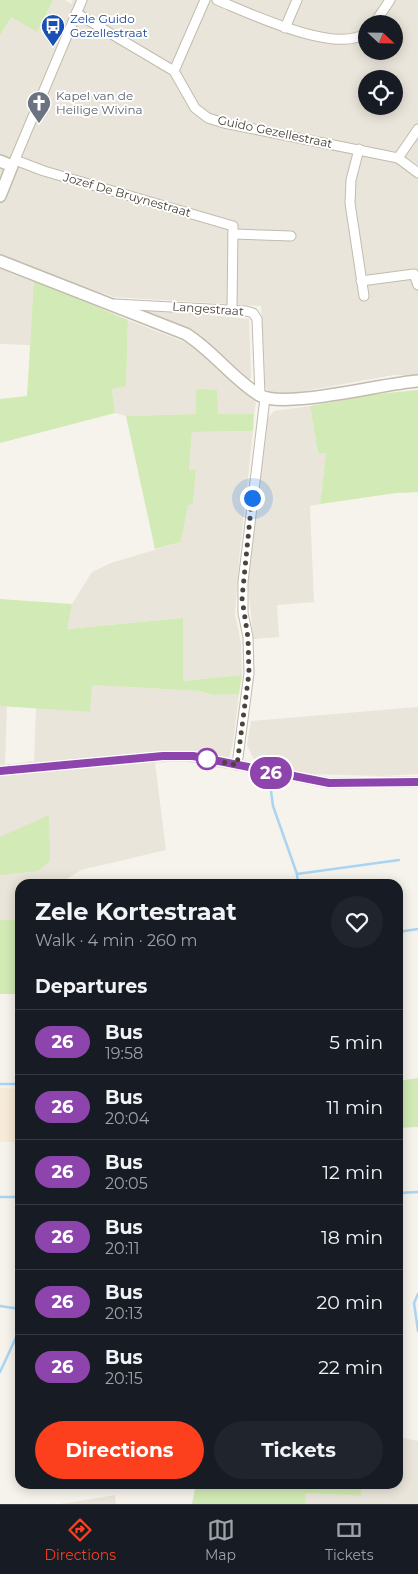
<!DOCTYPE html>
<html lang="en">
<head>
<meta charset="utf-8">
<style>
	body { margin:0; font-family:Montserrat,sans-serif; background:#20242c; color:#f1f3f6; height:100vh; display:flex; flex-direction:column; font-size:19px; white-space:nowrap }
	* { box-sizing:border-box; margin:0 }
	p { font-size:16px; color:#9ea1a6 }
	.icon { flex:none; width:28px; height:28px; fill:none; stroke:currentColor; stroke-width:2; stroke-linecap:round; stroke-linejoin:round }
	.map { position:relative; flex:1; overflow:hidden }
	.sheet { position:absolute; left:15px; top:879px; width:388px; height:610px; display:flex; flex-direction:column; background:#171b24; border-radius:15px; box-shadow:0 2px 12px #0003 }
	.sheet>* { flex:none }
	.badge { padding:0 10px; border-radius:16px; font-size:18px; line-height:32px }
	.needle { width:32px; rotate:112deg }
	.buttons { position:absolute; left:358px; top:15px; display:grid; gap:10px }
	.buttons a { display:grid; place-items:center; width:45px; height:45px; border-radius:50%; background:#171b24; box-shadow:0 2px 12px #0003; font-size:25px }
	.you { position:absolute; width:25px; height:25px; margin:-12px; border:4px solid #fff; border-radius:50%; background:#1a73e8; box-shadow:0 0 0 8px #1a73e833 }
	.map>.badge { position:absolute; translate:-50% -50%; box-shadow:0 0 0 2px #fff }
	h2 { padding:0 20px; font-size:19px; line-height:45px }
	.round { display:grid; place-items:center; flex:none; width:52px; height:52px; border-radius:26px; background:#20242c }
	.overview { display:flex; align-items:center; justify-content:space-between; height:85px; padding:0 20px }
	h1 { font-size:24px; font-weight:700; line-height:38px }
	.action { display:flex; gap:10px; margin-top:auto; padding:10px 20px }
	.action a { flex:1; height:58px; border-radius:30px; background:#fc3f1d; color:#fff; font-size:20px; font-weight:700; line-height:58px; text-align:center }
	.action a+a { background:#20242c; color:#f1f3f6 }
	ul { padding:0; list-style:none }
	li { display:flex; align-items:center; gap:15px; height:65px; padding:0 20px; border-top:1px solid #363941 }
	li div { flex:1 }
	li b { display:block; font-size:19px }
	li em { font-style:normal }
	li .badge { min-width:55px; font-weight:700; text-align:center }
	.tab-bar { display:flex; justify-content:space-around; align-items:center; height:70px; border-top:1px solid #363941; background:#171b24; font-size:14px; color:#9ea1a6 }
	.tab-bar a { display:grid; justify-items:center; gap:2px }
	.tab-bar .active { color:#fc3f1d }
	.map>svg:first-child { display:block }
	.residential { fill:#eae5da; fill-rule:evenodd }
	.commercial { fill:#f7ead8 }
	.green { fill:#d2eab5 }
	.lines { fill:none; stroke-linecap:round; stroke-linejoin:round }
	.stream { stroke:#a9d4f2; stroke-width:2.5 }
	.minor-casing { stroke:#c2bbae; stroke-width:11 }
	.tertiary-casing { stroke:#c2bbae; stroke-width:14 }
	.minor { stroke:#fff; stroke-width:9 }
	.tertiary { stroke:#fff; stroke-width:11 }
	.line-casing { stroke:#fff; stroke-width:11 }
	.line { stroke:#8e44ad; stroke-width:8 }
	.walk { stroke:#4b4439; stroke-width:5; stroke-dasharray:0 9 }
	.stop-dot { fill:#fff; stroke:#8e44ad; stroke-width:2.5 }
	.labels { text-anchor:middle; stroke-width:4; stroke-linejoin:round; paint-order:stroke }
	.transit-label { font-size:12px; fill:#164399; stroke:#fff; text-anchor:start }
	.worship-label { font-size:12px; fill:#5b616d; stroke:#fff; text-anchor:start }
	.street-label { font-size:12px; fill:#4b4439; stroke:#fff }
</style>
</head>
<body>
<div class="map">
<svg width="418" height="1504" viewBox="0 0 418 1504">
	<rect width="100%" height="100%" fill="#f6f3ec"/>
	<!-- residential -->
	<g class="residential">
		<path d="M53 0H65L71 4 73 0H418V375H394L282 395 269 392 265 387 261 306 114 297 75 284 35 280 30 345 0 344V36L11 17 37 31ZM366 24H394V51H366ZM366 79H394V106H366Z"/>
		<path d="M146 309 249 319 251 378 249 379 200 336 145 311Z"/>
		<path d="M128 320 195 346 254 400 256 403 254 414H218L196 390V414L126 416 115 413 112 388 126 386Z"/>
		<path d="M310 406 318 453H326L320 504 310 506 314 602 277 605 279 637 253 639 248 583 266 420 274 411Z"/>
		<path d="M253 431 240 550 235 614 241 643 242 675 183 681V618L66 629 72 604 92 572 111 563 181 542 188 504H193L196 470H189L192 432Z"/>
		<path d="M0 677V705L7 706 5 765 34 761 36 708 89 712 92 685 200 691 213 695 239 694 233 743 226 769 181 761 155 763 166 850 81 870 59 884H20V920H0Z"/>
		<path d="M418 707V774L383 776 310 774 255 762 247 745 251 721Z"/>
		<path d="M398 1437 418 1441V1504H306L305 1493 361 1496 363 1484H398Z"/>
		<path d="M115 1495 116 1504H60L80 1501Z"/>
	</g>
	<!-- commercial -->
	<path class="commercial" d="M0 1088 20 1089V1142H0Z"/>
	<!-- green -->
	<g class="green">
		<path d="M0 0H53L37 32 11 17 0 36Z"/>
		<path d="M34 280 128 320 126 386 112 389 115 413 0 443V399L27 396Z"/>
		<path d="M196 389 217 390 218 414H254L253 431 192 432 189 470H196L193 504 188 505 181 542 155 549 126 416 196 414Z"/>
		<path d="M418 390V492L396 493 320 504 326 453H318L310 406 376 394Z"/>
		<path d="M0 599 72 604 67 629 183 618V681L242 675 239 694 213 695 200 691 92 685 90 712 0 706Z"/>
		<path d="M49 815 50 861 38 871 0 875V837Z"/>
		<rect x="0" y="920" width="20" height="74"/>
		<path d="M418 1078V1127L398 1128V1081Z"/>
		<path d="M196 1484H363L361 1496 305 1493 306 1504H192Z"/>
	</g>
	<g class="lines">
		<!-- stream -->
		<g class="stream">
			<path d="M271 791 273 806 297 874 298 884"/>
			<path d="M297 874 399 860"/>
			<path d="M398 932 418 929"/>
			<path d="M0 1084H20"/>
			<path d="M398 1193 418 1192"/>
			<path d="M0 1197H20"/>
			<path d="M418 1294 414 1303 418 1331"/>
			<path d="M0 1306 20 1309"/>
			<path d="M0 1372 20 1329"/>
		</g>
		<!-- minor casing -->
		<g class="minor-casing">
			<g id="minor">
				<path d="M217 0C249 13 336 55 366 33"/>
				<path d="M76 13 174 71 195 108 208 118 224 123 398 158 418 173"/>
				<path d="M374 24 390 0"/>
				<path d="M285 28 297 0"/>
				<path d="M174 71 205 0"/>
				<path d="M359 149 351 180 350 203 364 296"/>
				<path d="M398 158 418 129"/>
				<path d="M15 160 44 171 233 226 232 310"/>
				<path d="M13 164 82 0"/>
				<path d="M233 234 291 236"/>
				<path d="M361 281 414 274 418 285"/>
				<path d="M115 304 246 311 253 313 257 319 260 395"/>
				<path d="M237 765 249 673 248 637 243 613V582L265 398"/>
				<path d="M0 771 163 756H193L329 783 418 782"/>
			</g>
		</g>
		<!-- tertiary casing -->
		<g class="tertiary-casing">
			<g id="tertiary">
				<path d="M0 161 12 166 0 196"/>
				<path d="M0 261 186 334C213 351 232 378 259 395 283 410 384 383 418 381"/>
			</g>
		</g>
		<!-- minor -->
		<use href="#minor" class="minor"/>
		<!-- tertiary -->
		<use href="#tertiary" class="tertiary"/>
	</g>
	<g class="lines">
		<!-- line casing -->
		<g class="line-casing">
			<path id="line" d="M0 771 163 756H193L329 783 418 782"/>
		</g>
		<!-- line -->
		<use href="#line" class="line"/>
		<!-- walk -->
		<path class="walk" d="M207 759 237 765 249 673 248 638 242 598 252 498"/>
	</g>
	<!-- icons -->
	<defs>
		<g id="bus-pin" transform="scale(1.25)"><path d="M0 17L-7.5 6A9.5 9.5 0 1 1 7.5 6Z" fill="#1a4fb4" stroke="#fff"/><path d="M-5-6H5V4H4V6H2V4H-2V6H-4V4H-5ZM-3.5-4V0h7V-4ZM-3.5 1.2v1.5H-2V1.2ZM2 1.2v1.5H3.5V1.2Z" fill="#fff"/></g>
		<g id="church-pin" transform="scale(1.25)"><path d="M0 17L-7.5 6A9.5 9.5 0 1 1 7.5 6Z" fill="#6b7280" stroke="#fff"/><path d="M-1.2-6h2.4v3.5h3.3v2.4h-3.3V6h-2.4V-.1h-3.3v-2.4h3.3Z" fill="#fff"/></g>
	</defs>
	<g fill-rule="evenodd">
		<use href="#bus-pin" x="53" y="26"/>
		<use href="#church-pin" x="39" y="103"/>
	</g>
	<!-- markers -->
	<circle class="stop-dot" cx="207" cy="759" r="10"/>
	<g class="labels">
		<!-- transit labels -->
		<g class="transit-label">
			<text x="70" y="23">Zele Guido<tspan x="70" dy="14">Gezellestraat</tspan></text>
		</g>
		<!-- worship labels -->
		<g class="worship-label">
			<text x="56" y="100">Kapel van de<tspan x="56" dy="14">Heilige Wivina</tspan></text>
		</g>
		<!-- street labels -->
		<g class="street-label">
			<text transform="translate(275 132) rotate(12)" y="4">Guido Gezellestraat</text>
			<text transform="translate(127 195) rotate(16)" y="4">Jozef De Bruynestraat</text>
			<text transform="translate(208 309) rotate(4)" y="4">Langestraat</text>
		</g>
	</g>
</svg>
<div class="buttons">
<a><svg class="needle" viewBox="-14 -14 28 28"><path d="M0-13l5 13h-10z" fill="#e53935"/><path d="M0 13l5-13h-10z" fill="#9ea1a6"/></svg></a>
<a><svg class="icon" aria-label="locate" viewBox="0 0 24 24"><circle cx="12" cy="12" r="6"/><path d="M12 2v4M12 18v4M2 12h4M18 12h4"/></svg></a>
</div>
<div class="you" style="left:252px;top:498px"></div>
<b class="badge" style="left:271px;top:773px;background:#8e44ad;color:#fff">26</b>
<section class="sheet">
<div class="overview"><div><h1>Zele Kortestraat</h1><p>Walk · 4 min · 260 m</p></div><a class="round"><svg class="icon" aria-label="heart" viewBox="0 0 24 24"><path d="M12 20l-8-8c-3-5 5-10 8-4 3-6 11-1 8 4z"/></svg></a></div>
<h2>Departures</h2>
<ul>
<li><span class="badge" style="background:#8e44ad;color:#fff">26</span><div><b>Bus</b><p>19:58</p></div><em>5 min</em></li>
<li><span class="badge" style="background:#8e44ad;color:#fff">26</span><div><b>Bus</b><p>20:04</p></div><em>11 min</em></li>
<li><span class="badge" style="background:#8e44ad;color:#fff">26</span><div><b>Bus</b><p>20:05</p></div><em>12 min</em></li>
<li><span class="badge" style="background:#8e44ad;color:#fff">26</span><div><b>Bus</b><p>20:11</p></div><em>18 min</em></li>
<li><span class="badge" style="background:#8e44ad;color:#fff">26</span><div><b>Bus</b><p>20:13</p></div><em>20 min</em></li>
<li><span class="badge" style="background:#8e44ad;color:#fff">26</span><div><b>Bus</b><p>20:15</p></div><em>22 min</em></li>
</ul>
<div class="action"><a>Directions</a><a>Tickets</a></div>
</section>
</div>
<nav class="tab-bar">
<a class="active"><svg class="icon" aria-label="directions" viewBox="0 0 24 24"><path d="M12 3l9 9-9 9-9-9zM9 14v-3h6M13 9l2 2-2 2"/></svg>Directions</a>
<a><svg class="icon" aria-label="map" viewBox="0 0 24 24"><path d="M3 6l6-2 6 2 6-2v14l-6 2-6-2-6 2zM9 4v14M15 6v14"/></svg>Map</a>
<a><svg class="icon" aria-label="tickets" viewBox="0 0 24 24"><path d="M3 7h18v10H3zM15 7v10"/></svg>Tickets</a>
</nav>
</body>
</html>
